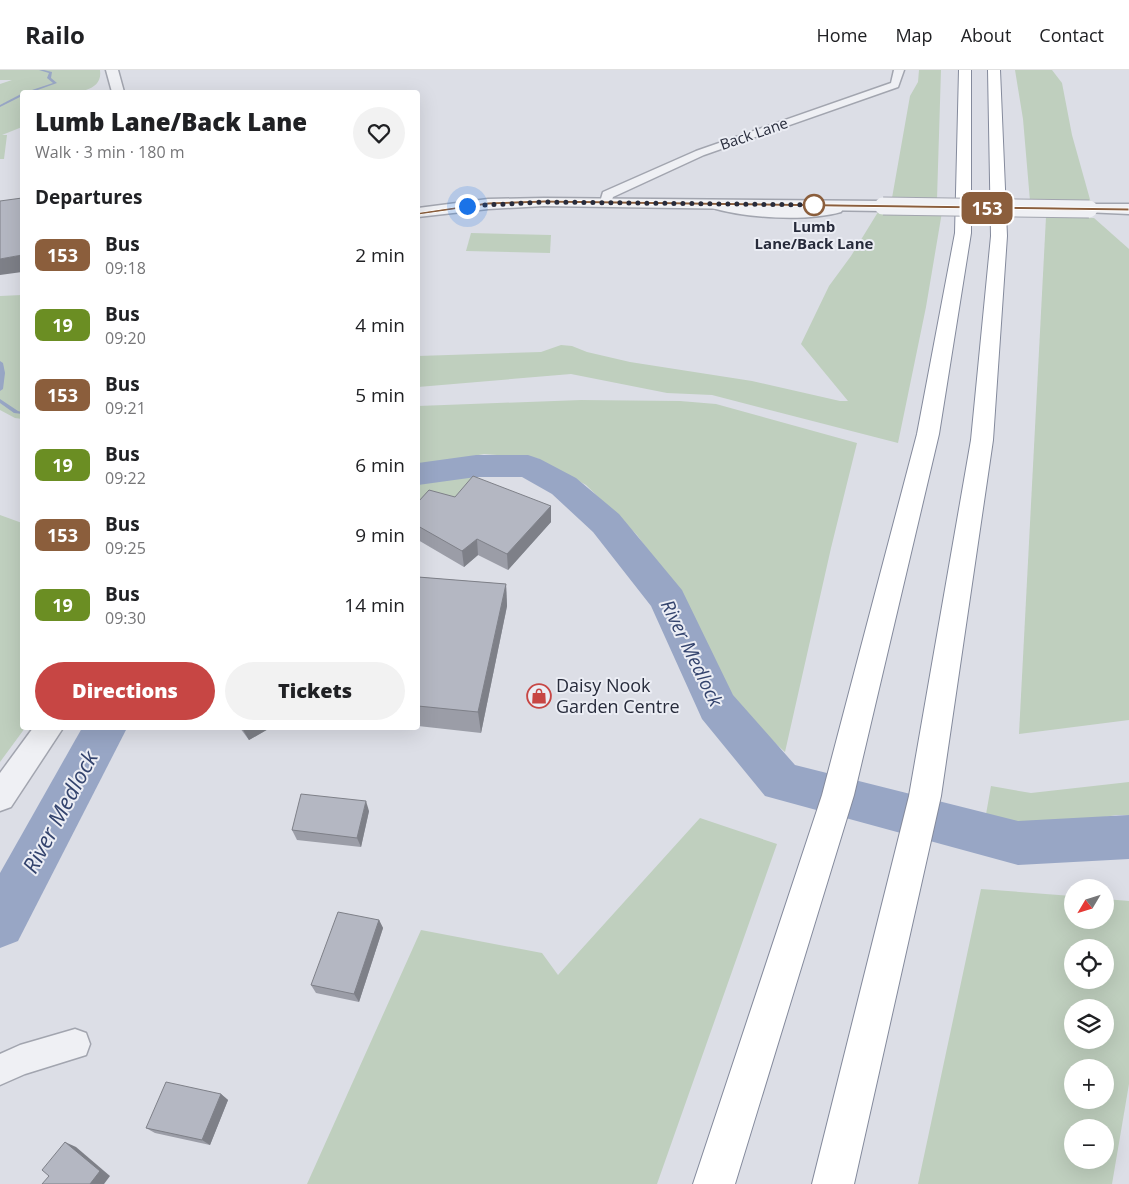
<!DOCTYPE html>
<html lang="en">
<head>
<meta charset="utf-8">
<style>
	body { margin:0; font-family:"Open Sans",sans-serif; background:#f2f2f2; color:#202124; height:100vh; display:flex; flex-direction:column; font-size:19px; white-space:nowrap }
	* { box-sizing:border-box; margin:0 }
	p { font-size:16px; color:#757577 }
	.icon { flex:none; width:28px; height:28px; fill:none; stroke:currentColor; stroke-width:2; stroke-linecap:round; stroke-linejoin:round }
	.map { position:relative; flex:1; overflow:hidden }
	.drawer { position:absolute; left:20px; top:20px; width:400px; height:640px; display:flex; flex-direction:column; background:#fff; border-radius:5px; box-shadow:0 5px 20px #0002 }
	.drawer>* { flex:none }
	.badge { padding:0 10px; border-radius:8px; font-size:18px; line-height:32px }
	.needle { width:32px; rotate:232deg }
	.buttons { position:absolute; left:1064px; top:809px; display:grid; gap:10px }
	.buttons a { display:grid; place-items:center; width:50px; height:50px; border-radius:50%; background:#fff; box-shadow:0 5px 20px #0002; font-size:25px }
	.you { position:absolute; width:25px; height:25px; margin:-12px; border:4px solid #fff; border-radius:50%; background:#1a73e8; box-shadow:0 0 0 8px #1a73e833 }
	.map>.badge { position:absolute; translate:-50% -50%; box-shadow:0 0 0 2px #fff }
	h2 { padding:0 15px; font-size:19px; line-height:45px }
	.round { display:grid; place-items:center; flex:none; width:52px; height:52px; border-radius:26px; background:#f2f2f2 }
	.head { display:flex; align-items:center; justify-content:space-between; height:85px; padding:0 15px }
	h1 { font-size:24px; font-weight:800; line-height:38px }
	.action { display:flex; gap:10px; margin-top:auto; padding:10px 15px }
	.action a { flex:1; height:58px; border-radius:30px; background:#c74644; color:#fff; font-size:20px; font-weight:800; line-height:58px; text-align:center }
	.action a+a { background:#f2f2f2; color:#202124 }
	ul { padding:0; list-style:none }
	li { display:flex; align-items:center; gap:15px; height:70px; padding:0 15px }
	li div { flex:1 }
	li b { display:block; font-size:19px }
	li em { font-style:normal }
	li .badge { min-width:55px; font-weight:700; text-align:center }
	header { display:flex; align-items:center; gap:30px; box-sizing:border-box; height:70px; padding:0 25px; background:#fff; border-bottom:1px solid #e0e0e0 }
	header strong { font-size:24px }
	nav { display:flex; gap:28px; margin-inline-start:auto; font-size:18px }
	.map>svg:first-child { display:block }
	.green { fill:#bfcfbe; fill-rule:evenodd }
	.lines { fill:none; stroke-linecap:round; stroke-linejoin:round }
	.stream { fill:#98a6c5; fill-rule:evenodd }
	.river { fill:#98a6c5; fill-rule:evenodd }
	.minor-casing { stroke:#a2a5af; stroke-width:3 }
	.tertiary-casing { stroke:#a2a5af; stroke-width:3 }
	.motorway-casing { stroke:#848a9c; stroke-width:2 }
	.minor { fill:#eff0f4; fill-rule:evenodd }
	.tertiary { fill:#eff0f4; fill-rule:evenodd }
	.motorway { fill:#fff; fill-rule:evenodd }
	.tertiary-bridge-casing { stroke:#a2a5af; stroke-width:19; stroke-linecap:butt }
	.tertiary-bridge { stroke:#eff0f4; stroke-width:17 }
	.wall { fill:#9b9da7 }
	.shaded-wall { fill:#7e8088 }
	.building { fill:#b4b7c2; stroke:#7e8088 }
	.line { fill:#8b5e3c; stroke:#fff }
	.walk { stroke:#272b3b; stroke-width:5; stroke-dasharray:0 9 }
	.stop-dot { fill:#fff; stroke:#8b5e3c; stroke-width:2.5 }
	.labels { text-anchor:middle; stroke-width:4; stroke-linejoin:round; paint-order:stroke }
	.far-street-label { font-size:15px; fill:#272b3b; stroke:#ebedf4 }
	.far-stop-label { font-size:15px; font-weight:bold; fill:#272b3b; stroke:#ebedf4 }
	.poi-label { font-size:18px; fill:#272b3b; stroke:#ebedf4; text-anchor:start }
	.water-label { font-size:19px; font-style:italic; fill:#33436d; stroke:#ebedf4 }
	.near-water-label { font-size:22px; font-style:italic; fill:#33436d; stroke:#ebedf4 }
</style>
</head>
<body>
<header>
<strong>Railo</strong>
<nav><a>Home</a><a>Map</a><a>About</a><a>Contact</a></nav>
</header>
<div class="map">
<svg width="1129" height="1114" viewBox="0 0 1129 1114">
	<rect width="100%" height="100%" fill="#dcdee6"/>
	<!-- green -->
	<g class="green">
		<path d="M0 0H100C105 32 42 22 22 22V57L2 65H7L4 89H0V14L12 10H0Z"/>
		<path d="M919 0H941L937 129 892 128 910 26 918 12Z"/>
		<path d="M1015 0H1052L1062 13 1072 65 1091 133 1030 131 1023 49Z"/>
		<path d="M878 142H942L926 237 898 373 712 325 667 323 571 304 418 317V286L541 282 561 275 572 276 587 282 630 292 752 311 840 331H848L801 274 829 216 851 186Z"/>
		<path d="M1046 147 1094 148 1129 179V650L1019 664Z"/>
		<path d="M471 163 551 165 550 183 466 181Z"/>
		<path d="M22 225V349L15 348 0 340V226Z"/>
		<path d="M581 330 680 331 716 334 857 373 831 478 785 682 727 629 686 533 637 465 586 415 537 388 484 384 418 396V336Z"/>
		<path d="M481 399 478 407 450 437 418 445V408Z"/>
		<path d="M0 445 22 453V658H25L0 692Z"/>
		<path d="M1129 712V745H1116L1029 761 985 750 991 716 1031 723Z"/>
		<path d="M700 748 777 774 657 1114H307L421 860 542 883 558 905Z"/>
		<path d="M981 819 1072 826V850H1105V829L1129 831V1014L1112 1114H918ZM1072 878H1105V910H1072ZM1072 938H1105V970H1072ZM1072 998H1105V1030H1072ZM1072 1058H1105V1090H1072Z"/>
	</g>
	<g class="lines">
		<!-- stream -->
		<g class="stream">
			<path d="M39 0H44L52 2 51 8 57 13 32 22H29V21L53 13 47 8 49 3Z"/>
			<path d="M21 24H22V26L0 37V35Z"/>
			<path d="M0 291 3 293 5 303 3 319 0 321Z"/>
			<path d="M0 329 18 341 22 342V344L14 343 0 333Z"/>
		</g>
		<!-- river -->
		<g class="river">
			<path d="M476 385H528L540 389 576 408 619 444 682 520 733 625 795 695 1018 751 1129 745V789L1018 795 765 726 702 649 651 536 593 462 552 424 522 407H476L418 415V393Z"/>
			<path d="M82 658H127L18 871 0 878V803Z"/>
		</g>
		<!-- minor casing -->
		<g class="minor-casing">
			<g id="minor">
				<path d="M894 0H904L898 17 704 85 613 127 610 135H602L600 132 603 122 696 81 891 13Z"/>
				<path d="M713 130 751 137 822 139 830 137 831 132H839L843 139 841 142C806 152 744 148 709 137L707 134Z"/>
				<path d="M75 959 86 963 90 974 86 985 25 1004 0 1015V984L20 975Z"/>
			</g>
		</g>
		<!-- tertiary casing -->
		<g class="tertiary-casing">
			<g id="tertiary">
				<path d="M106 0H118L124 22H112Z"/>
				<path d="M544 128 883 131 888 133 891 136 888 139 883 141 544 136 488 139 418 147V138L488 129Z"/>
				<path d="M1089 134H1129V144L1084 142 1081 139 1084 136Z"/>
				<path d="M33 658H63L11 737 0 741V703Z"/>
			</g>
		</g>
		<!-- motorway casing -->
		<g class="motorway-casing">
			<g id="motorway">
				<path d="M959 0H971V163L939 364 854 725 735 1114H693L822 725 917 364 955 163Z"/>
				<path d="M988 0H1000L1007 166 993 370 941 726 854 1114H812L909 726 971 370 991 166Z"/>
			</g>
		</g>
		<!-- minor -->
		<use href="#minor" class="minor"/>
		<!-- tertiary -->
		<use href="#tertiary" class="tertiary"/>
		<!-- motorway -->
		<use href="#motorway" class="motorway"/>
		<!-- tertiary-bridge casing -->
		<g class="tertiary-bridge-casing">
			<path id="tertiary-bridge" d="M883 136 1089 139"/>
		</g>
		<!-- tertiary-bridge -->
		<use href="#tertiary-bridge" class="tertiary-bridge"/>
	</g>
	<!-- wall -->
	<g class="wall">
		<path d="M455 427 551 436V452L508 500 478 485 464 497 418 470V432Z"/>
		<path d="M418 507 506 514 507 536 481 663 418 656Z"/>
		<path d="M240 658H270L249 670Z"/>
		<path d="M369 741 361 777 297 770 292 760Z"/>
		<path d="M379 850 383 858 359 932 316 923 311 915Z"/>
		<path d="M221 1024 228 1030 210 1075 155 1063 146 1058Z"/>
	</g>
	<!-- shaded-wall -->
	<g class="shaded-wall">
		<path d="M22 185V202L0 205V189Z"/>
		<path d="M551 436V452L508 500 507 484Z"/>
		<path d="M477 469 478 485 464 497 462 481Z"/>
		<path d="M506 514 507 536 481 663 478 642Z"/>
		<path d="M242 658H270L249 670Z"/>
		<path d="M366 731 369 741 361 777 357 768Z"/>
		<path d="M379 850 383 858 359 932 354 924Z"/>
		<path d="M221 1024 228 1030 210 1075 202 1070Z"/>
		<path d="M65 1072 76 1077 110 1106 104 1114H90Z"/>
	</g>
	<!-- building -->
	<g class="building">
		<path d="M22 128V185L0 189V131Z"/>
		<path d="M473 406 551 436 507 484 477 469 462 481 418 456V432L429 420 455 427Z"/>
		<path d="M418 507 506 514 478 642 418 636Z"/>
		<path d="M301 724 366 731 357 768 292 760Z"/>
		<path d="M338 842 379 850 354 924 311 915Z"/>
		<path d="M166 1012 221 1024 202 1070 146 1058Z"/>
		<path d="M65 1072 100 1101 90 1114H42L49 1106 42 1100Z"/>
	</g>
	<!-- line -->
	<path class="line" d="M544 130 1129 138V141L544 133 488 135 418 145 415 143 488 132Z"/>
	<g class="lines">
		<!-- walk -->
		<path class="walk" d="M467 136 544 132 818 135H814"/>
	</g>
	<!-- icons -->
	<defs>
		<g id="shop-ring" transform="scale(1.25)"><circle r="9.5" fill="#ebedf4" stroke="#c74644" stroke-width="1.5"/><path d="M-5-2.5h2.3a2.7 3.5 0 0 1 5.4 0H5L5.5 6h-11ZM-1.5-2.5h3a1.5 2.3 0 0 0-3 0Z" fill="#c74644"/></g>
	</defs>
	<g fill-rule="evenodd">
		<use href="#shop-ring" x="539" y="626"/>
	</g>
	<!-- markers -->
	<circle class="stop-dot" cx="814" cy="135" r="10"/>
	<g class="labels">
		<!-- far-street labels -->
		<g class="far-street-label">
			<text transform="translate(754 64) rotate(-19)" y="5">Back Lane</text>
		</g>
		<!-- far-stop labels -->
		<g class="far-stop-label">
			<text x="814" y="162">Lumb<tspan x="814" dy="17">Lane/Back Lane</tspan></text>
		</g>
		<!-- poi labels -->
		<g class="poi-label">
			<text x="556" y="622">Daisy Nook<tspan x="556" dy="21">Garden Centre</tspan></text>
		</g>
		<!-- water labels -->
		<g class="water-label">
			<text transform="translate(692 583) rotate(64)" y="7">River Medlock</text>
		</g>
		<!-- near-water labels -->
		<g class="near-water-label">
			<text transform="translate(60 742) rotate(-62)" y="8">River Medlock</text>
		</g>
	</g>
</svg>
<div class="buttons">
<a><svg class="needle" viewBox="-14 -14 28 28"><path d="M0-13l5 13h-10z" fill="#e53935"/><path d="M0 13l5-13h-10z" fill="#757577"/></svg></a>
<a><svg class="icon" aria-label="locate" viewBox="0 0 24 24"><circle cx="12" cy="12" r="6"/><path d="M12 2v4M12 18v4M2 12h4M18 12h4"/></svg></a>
<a><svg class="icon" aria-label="layers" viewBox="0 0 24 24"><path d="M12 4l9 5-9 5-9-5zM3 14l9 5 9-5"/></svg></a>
<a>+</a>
<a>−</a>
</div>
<div class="you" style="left:467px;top:136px"></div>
<b class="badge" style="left:987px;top:138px;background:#8b5e3c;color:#fff">153</b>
<section class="drawer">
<div class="head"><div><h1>Lumb Lane/Back Lane</h1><p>Walk · 3 min · 180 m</p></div><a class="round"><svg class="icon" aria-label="heart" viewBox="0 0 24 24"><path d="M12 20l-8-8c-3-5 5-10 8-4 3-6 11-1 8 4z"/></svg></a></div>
<h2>Departures</h2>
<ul>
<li><span class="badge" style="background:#8b5e3c;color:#fff">153</span><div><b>Bus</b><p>09:18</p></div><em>2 min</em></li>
<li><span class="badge" style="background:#6b8e23;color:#fff">19</span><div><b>Bus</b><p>09:20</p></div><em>4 min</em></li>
<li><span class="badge" style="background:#8b5e3c;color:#fff">153</span><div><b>Bus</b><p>09:21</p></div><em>5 min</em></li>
<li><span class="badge" style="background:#6b8e23;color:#fff">19</span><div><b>Bus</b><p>09:22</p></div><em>6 min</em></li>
<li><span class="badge" style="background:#8b5e3c;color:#fff">153</span><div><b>Bus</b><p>09:25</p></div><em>9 min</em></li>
<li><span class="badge" style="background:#6b8e23;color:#fff">19</span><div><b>Bus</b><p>09:30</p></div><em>14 min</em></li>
</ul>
<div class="action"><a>Directions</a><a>Tickets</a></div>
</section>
</div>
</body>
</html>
